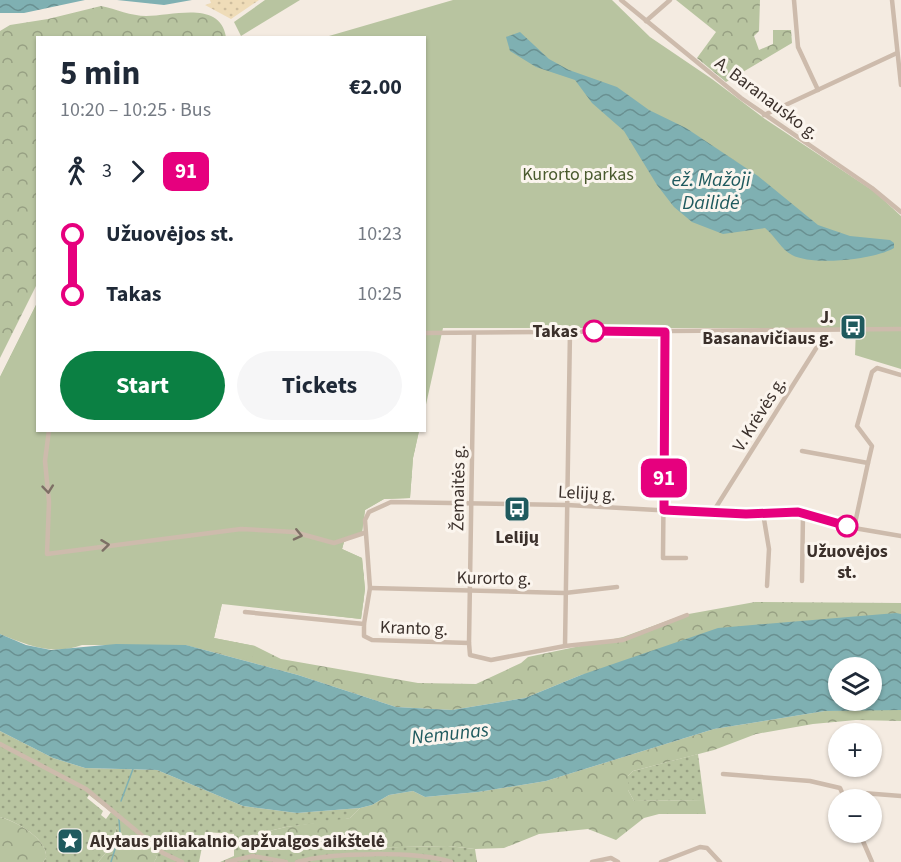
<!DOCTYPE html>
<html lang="en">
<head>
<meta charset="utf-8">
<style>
	body { margin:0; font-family:"Source Sans 3",sans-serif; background:#f6f6f7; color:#1f2937; height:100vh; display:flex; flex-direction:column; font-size:22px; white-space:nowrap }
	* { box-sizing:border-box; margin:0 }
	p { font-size:20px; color:#747a83 }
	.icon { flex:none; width:33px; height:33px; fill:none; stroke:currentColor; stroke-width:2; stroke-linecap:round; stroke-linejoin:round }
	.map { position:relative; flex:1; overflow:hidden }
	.side { position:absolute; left:36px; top:36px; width:390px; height:396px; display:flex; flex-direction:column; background:#fff; border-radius:0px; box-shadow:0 2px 4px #0004 }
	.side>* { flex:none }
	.badge { padding:0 12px; border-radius:9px; font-size:21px; line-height:39px }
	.controls { position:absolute; left:828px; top:657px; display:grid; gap:12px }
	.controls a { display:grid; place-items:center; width:54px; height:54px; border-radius:50%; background:#fff; box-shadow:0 2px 4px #0004; font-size:30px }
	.map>.badge { position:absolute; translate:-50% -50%; box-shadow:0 0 0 3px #fff }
	.legs { display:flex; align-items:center; gap:9px; height:66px; padding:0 24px; font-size:20px }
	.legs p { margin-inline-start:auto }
	.overview { display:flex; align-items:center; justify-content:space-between; height:102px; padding:0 24px }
	h1 { font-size:33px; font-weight:700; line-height:45px }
	.cta { display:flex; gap:12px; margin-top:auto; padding:12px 24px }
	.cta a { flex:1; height:69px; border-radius:36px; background:#0b8043; color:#fff; font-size:24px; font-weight:700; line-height:69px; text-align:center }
	.cta a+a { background:#f6f6f7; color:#1f2937 }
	ul { padding:0 24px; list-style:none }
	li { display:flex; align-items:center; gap:21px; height:60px; font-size:22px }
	li i { display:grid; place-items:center; width:9px; height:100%; margin:0 8px; background:currentColor }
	li i::after { content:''; width:15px; height:15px; margin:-8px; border:4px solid; border-radius:50%; background:#fff }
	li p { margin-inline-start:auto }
	li:first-child i { background:linear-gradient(#0000 50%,currentColor 0) }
	li:last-child i { background:linear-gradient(currentColor 50%,#0000 0) }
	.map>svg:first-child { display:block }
	.grass { fill:url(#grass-dots); fill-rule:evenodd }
	.forest { fill:url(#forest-crowns) }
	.sand { fill:url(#sand-dots) }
	.park { fill:#b8c4a0 }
	.water { fill:url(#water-waves); fill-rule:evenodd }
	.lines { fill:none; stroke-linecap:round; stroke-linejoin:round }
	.stream { stroke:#7fb0b2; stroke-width:1.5 }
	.street { stroke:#cdbbac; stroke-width:4.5 }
	.oneway { stroke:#7d6f65 }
	.line-1-casing { stroke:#fff; stroke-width:14 }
	.line-1 { stroke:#e6007e; stroke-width:9 }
	.stop-1-dot { fill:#fff; stroke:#e6007e; stroke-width:3 }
	.labels { text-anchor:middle; stroke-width:6; stroke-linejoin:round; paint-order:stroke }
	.street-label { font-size:18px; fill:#3b302b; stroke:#fbf5ee }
	.park-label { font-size:18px; fill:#4a5a2e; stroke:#fbf5ee }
	.poi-label { font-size:18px; font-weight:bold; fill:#3b302b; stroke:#fbf5ee; text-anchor:end }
	.stop-label { font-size:18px; font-weight:bold; fill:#3b302b; stroke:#fbf5ee; text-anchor:end }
	.water-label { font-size:20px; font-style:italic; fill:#1f5a5e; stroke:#fbf5ee }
</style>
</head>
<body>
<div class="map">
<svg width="901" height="862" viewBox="0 0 901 862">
	<defs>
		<pattern id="grass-dots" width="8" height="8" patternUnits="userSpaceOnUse" patternTransform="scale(1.5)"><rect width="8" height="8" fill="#b8c4a0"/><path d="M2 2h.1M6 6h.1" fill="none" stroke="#97a083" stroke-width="1.8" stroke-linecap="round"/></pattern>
		<pattern id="forest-crowns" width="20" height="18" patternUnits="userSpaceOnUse" patternTransform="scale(1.5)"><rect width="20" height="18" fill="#b8c4a0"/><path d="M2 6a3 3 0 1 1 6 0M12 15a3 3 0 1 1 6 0" fill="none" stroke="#97a083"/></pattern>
		<pattern id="sand-dots" width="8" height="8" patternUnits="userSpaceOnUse" patternTransform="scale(1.5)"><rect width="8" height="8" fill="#efdcb8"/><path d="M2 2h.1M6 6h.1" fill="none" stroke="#cebd9e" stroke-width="1.8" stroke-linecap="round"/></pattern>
		<pattern id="water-waves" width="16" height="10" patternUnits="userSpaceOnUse" patternTransform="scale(1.5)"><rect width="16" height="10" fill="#7fb0b2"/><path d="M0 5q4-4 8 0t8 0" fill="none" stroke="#699091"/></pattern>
	</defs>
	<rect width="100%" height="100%" fill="#f4ebe1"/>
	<!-- grass -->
	<g class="grass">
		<path d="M0 731 53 758 85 768 157 770 243 806 297 813 360 808 350 818 336 821 286 827 243 837 295 851 307 849 448 846 475 849 477 862H220L234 856V834L205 832 199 862H154L157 857 117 827 110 848 98 862H43L46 858C48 839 16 821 0 817ZM89 795 111 812 106 819 101 815 103 811 87 798Z"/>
		<path d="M698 754 704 800 634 801 628 790V776L633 771Z"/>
	</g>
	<!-- forest -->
	<g class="forest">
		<path d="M676 0H760L759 31 754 36 759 50 773 44V30H791L792 43 726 82 697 58 716 32Z"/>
		<path d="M101 6C116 9 131 16 146 16 173 16 220 0 226 37L38 38 37 284 0 358V31L10 25 48 19Z"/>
		<path d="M37 303 38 430 419 431 413 458 410 498 384 499 365 510 362 532 344 542 342 549 362 558 365 589 361 619 222 603 214 638 255 646 281 659 418 683 476 684 521 663 528 657 623 637 683 615 755 602 901 603V614L581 675 525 698 452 710 396 707 298 675 186 645H82L0 571V377Z"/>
		<path d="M869 709 901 710V721L856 720 813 724 756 734 714 750 633 771 628 776V790L634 801 704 800 706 814H659L644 818 616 840 588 829 539 834 504 848 475 849 448 846 307 849 274 852 246 850 243 846V837L286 827 350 818 360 808 372 805 389 795 413 791 425 797 478 792 546 781 714 729 825 711Z"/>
		<path d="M0 817C16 821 48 839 46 858L43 862H0Z"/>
		<path d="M122 825 157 857 154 862H98L110 848 117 827Z"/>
	</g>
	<!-- sand -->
	<path class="sand" d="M210 0H259L231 19 205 5 211 3Z"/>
	<!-- park -->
	<g class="park">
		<path d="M265 0H300L241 36 234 22Z"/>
		<path d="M453 0H612L650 37 712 79 765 119 875 192 901 216V369L855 355 856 328H443L425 409 424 38H322Z"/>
		<path d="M37 303 38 430 419 431 413 458 410 498 384 499 365 510 362 532 344 542 342 549 362 558 365 589 361 619 222 604 214 638 255 646 252 661 186 645H82C53 656 27 645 0 634V377Z"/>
	</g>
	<!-- water -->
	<g class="water">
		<path d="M0 0H85L24 13H0Z"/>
		<path d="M117 0H192L164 5Z"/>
		<path d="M520 32 549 59 569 70 617 87 649 110 686 128 758 176 818 225 850 236 890 240 894 243V248C874 260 812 266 792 255 781 249 775 236 765 228L723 234 692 222 674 207 657 185 624 131 592 103 575 80 536 67 510 51 506 37Z"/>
		<path d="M896 613 901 614V710L825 711 714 729 546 781 478 792 425 797 413 791 389 795 372 805 360 808 297 813 243 806 157 770 85 768 53 758 0 731V634L26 645 51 650 116 644 186 645 298 675 396 707 452 710 525 698 581 675 718 628ZM838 668H872V700H838Z"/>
	</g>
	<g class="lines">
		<!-- stream -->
		<g class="stream">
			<path d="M121 801 133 769"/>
			<path d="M111 862 120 833 119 819"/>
		</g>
		<!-- street -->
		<g class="street">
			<path d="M621 0 741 98 872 188 901 212"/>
			<path d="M794 0 798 47 818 90"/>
			<path d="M892 0 901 85"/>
			<path d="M646 21 670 0"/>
			<path d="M764 115 897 53"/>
			<path d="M665 331 663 558H686"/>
			<path d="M424 333 901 329"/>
			<path d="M49 430 45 461 49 502 47 554 241 529 294 532 334 543 364 533"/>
			<path d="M802 451 868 463 872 446 857 426 872 372 877 368 901 375"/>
			<path d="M713 512 827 331"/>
			<path d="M763 513 769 549 767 586"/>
			<path d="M854 528 868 463"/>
			<path d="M802 581 803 514"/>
			<path d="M370 588 565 593 617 587"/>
			<path d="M245 612 364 624V636L372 640 469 643 470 655 491 660 565 646 623 640 687 615"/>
			<path d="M364 624 370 588 365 520 369 512 391 502 567 505 746 515 798 512 854 528 901 536"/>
			<path d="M469 643 474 333"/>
			<path d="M565 646 570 331"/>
			<path d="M0 744 86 789 163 853 182 862"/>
			<path d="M723 774 810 781 840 788 845 799 863 793 901 796"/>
			<path d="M859 832 872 862"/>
			<path d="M227 862 253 856 286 862"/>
			<path d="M297 862C332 852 416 851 451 862"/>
			<path d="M592 862 611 858 618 862"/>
			<path d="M661 862 700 847 707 848 720 862"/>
		</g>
	</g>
	<!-- one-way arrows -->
	<defs><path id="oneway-chevron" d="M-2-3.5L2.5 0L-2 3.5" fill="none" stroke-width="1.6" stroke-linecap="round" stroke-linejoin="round" transform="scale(1.5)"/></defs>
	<g class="oneway">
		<use href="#oneway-chevron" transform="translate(48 489) rotate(84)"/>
		<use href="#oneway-chevron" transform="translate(298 535) rotate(13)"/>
		<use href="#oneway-chevron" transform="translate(105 545) rotate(-7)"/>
	</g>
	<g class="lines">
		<!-- line-1 casing -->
		<g class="line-1-casing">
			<path id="line-1" d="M594 331 665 332 664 510 746 514 798 512 847 526"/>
		</g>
		<!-- line-1 -->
		<use href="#line-1" class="line-1"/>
	</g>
	<!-- icons -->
	<defs>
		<g id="bus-square" transform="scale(1.35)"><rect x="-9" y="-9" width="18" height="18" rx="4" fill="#1f5a5e" stroke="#fbf5ee"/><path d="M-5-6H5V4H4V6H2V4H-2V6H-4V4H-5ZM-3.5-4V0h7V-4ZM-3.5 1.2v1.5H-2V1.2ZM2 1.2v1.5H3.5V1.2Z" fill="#fff"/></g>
		<g id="sight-square" transform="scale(1.35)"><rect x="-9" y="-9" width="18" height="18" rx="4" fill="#1f5a5e" stroke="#fbf5ee"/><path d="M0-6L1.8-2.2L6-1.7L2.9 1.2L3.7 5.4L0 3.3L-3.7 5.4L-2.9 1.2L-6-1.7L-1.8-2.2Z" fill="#fff"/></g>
	</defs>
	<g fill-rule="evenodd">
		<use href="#bus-square" x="853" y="327"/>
		<use href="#bus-square" x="517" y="509"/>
		<use href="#sight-square" x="70" y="841"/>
	</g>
	<!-- markers -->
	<g class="stop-1-dot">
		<circle cx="594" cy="331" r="10"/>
		<circle cx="847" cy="526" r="10"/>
	</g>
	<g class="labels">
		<!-- street labels -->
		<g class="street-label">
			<text transform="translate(767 98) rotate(37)" y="6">A. Baranausko g.</text>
			<text transform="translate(759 414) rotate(-58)" y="6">V. Krėvės g.</text>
			<text transform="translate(458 488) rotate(-89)" y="6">Žemaitės g.</text>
			<text transform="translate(587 493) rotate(3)" y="6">Lelijų g.</text>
			<text transform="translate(494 578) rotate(1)" y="6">Kurorto g.</text>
			<text transform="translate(414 628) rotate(2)" y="6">Kranto g.</text>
		</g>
		<!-- park labels -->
		<g class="park-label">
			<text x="578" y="180">Kurorto parkas</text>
		</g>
		<!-- poi labels -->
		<g class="poi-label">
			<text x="834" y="323">J.<tspan x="834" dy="21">Basanavičiaus g.</tspan></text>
			<text x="517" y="543" text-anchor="middle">Lelijų</text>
			<text x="90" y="847" text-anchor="start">Alytaus piliakalnio apžvalgos aikštelė</text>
		</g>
		<!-- stop labels -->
		<g class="stop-label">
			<text x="578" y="337">Takas</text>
			<text x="847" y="557" text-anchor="middle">Užuovėjos<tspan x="847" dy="21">st.</tspan></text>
		</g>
		<!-- water labels -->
		<g class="water-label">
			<text x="711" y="186">ež. Mažoji<tspan x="711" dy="23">Dailidė</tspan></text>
			<text transform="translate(450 733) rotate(-6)" y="7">Nemunas</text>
		</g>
	</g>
</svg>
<div class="controls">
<a><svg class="icon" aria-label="layers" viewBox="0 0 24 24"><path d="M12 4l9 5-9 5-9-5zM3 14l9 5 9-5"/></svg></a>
<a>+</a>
<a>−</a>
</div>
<b class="badge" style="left:664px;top:478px;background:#e6007e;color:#fff">91</b>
<section class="side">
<div class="overview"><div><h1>5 min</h1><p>10:20 – 10:25 · Bus</p></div><b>€2.00</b></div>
<div class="legs"><svg class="icon" aria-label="walk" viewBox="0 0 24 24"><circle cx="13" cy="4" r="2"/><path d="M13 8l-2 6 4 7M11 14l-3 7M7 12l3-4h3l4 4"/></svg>3<svg class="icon" aria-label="forward" viewBox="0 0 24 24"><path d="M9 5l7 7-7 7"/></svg><b class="badge" style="background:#e6007e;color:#fff">91</b></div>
<ul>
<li><i style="color:#e6007e"></i><b>Užuovėjos st.</b><p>10:23</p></li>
<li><i style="color:#e6007e"></i><b>Takas</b><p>10:25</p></li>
</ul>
<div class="cta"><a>Start</a><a>Tickets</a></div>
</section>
</div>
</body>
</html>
